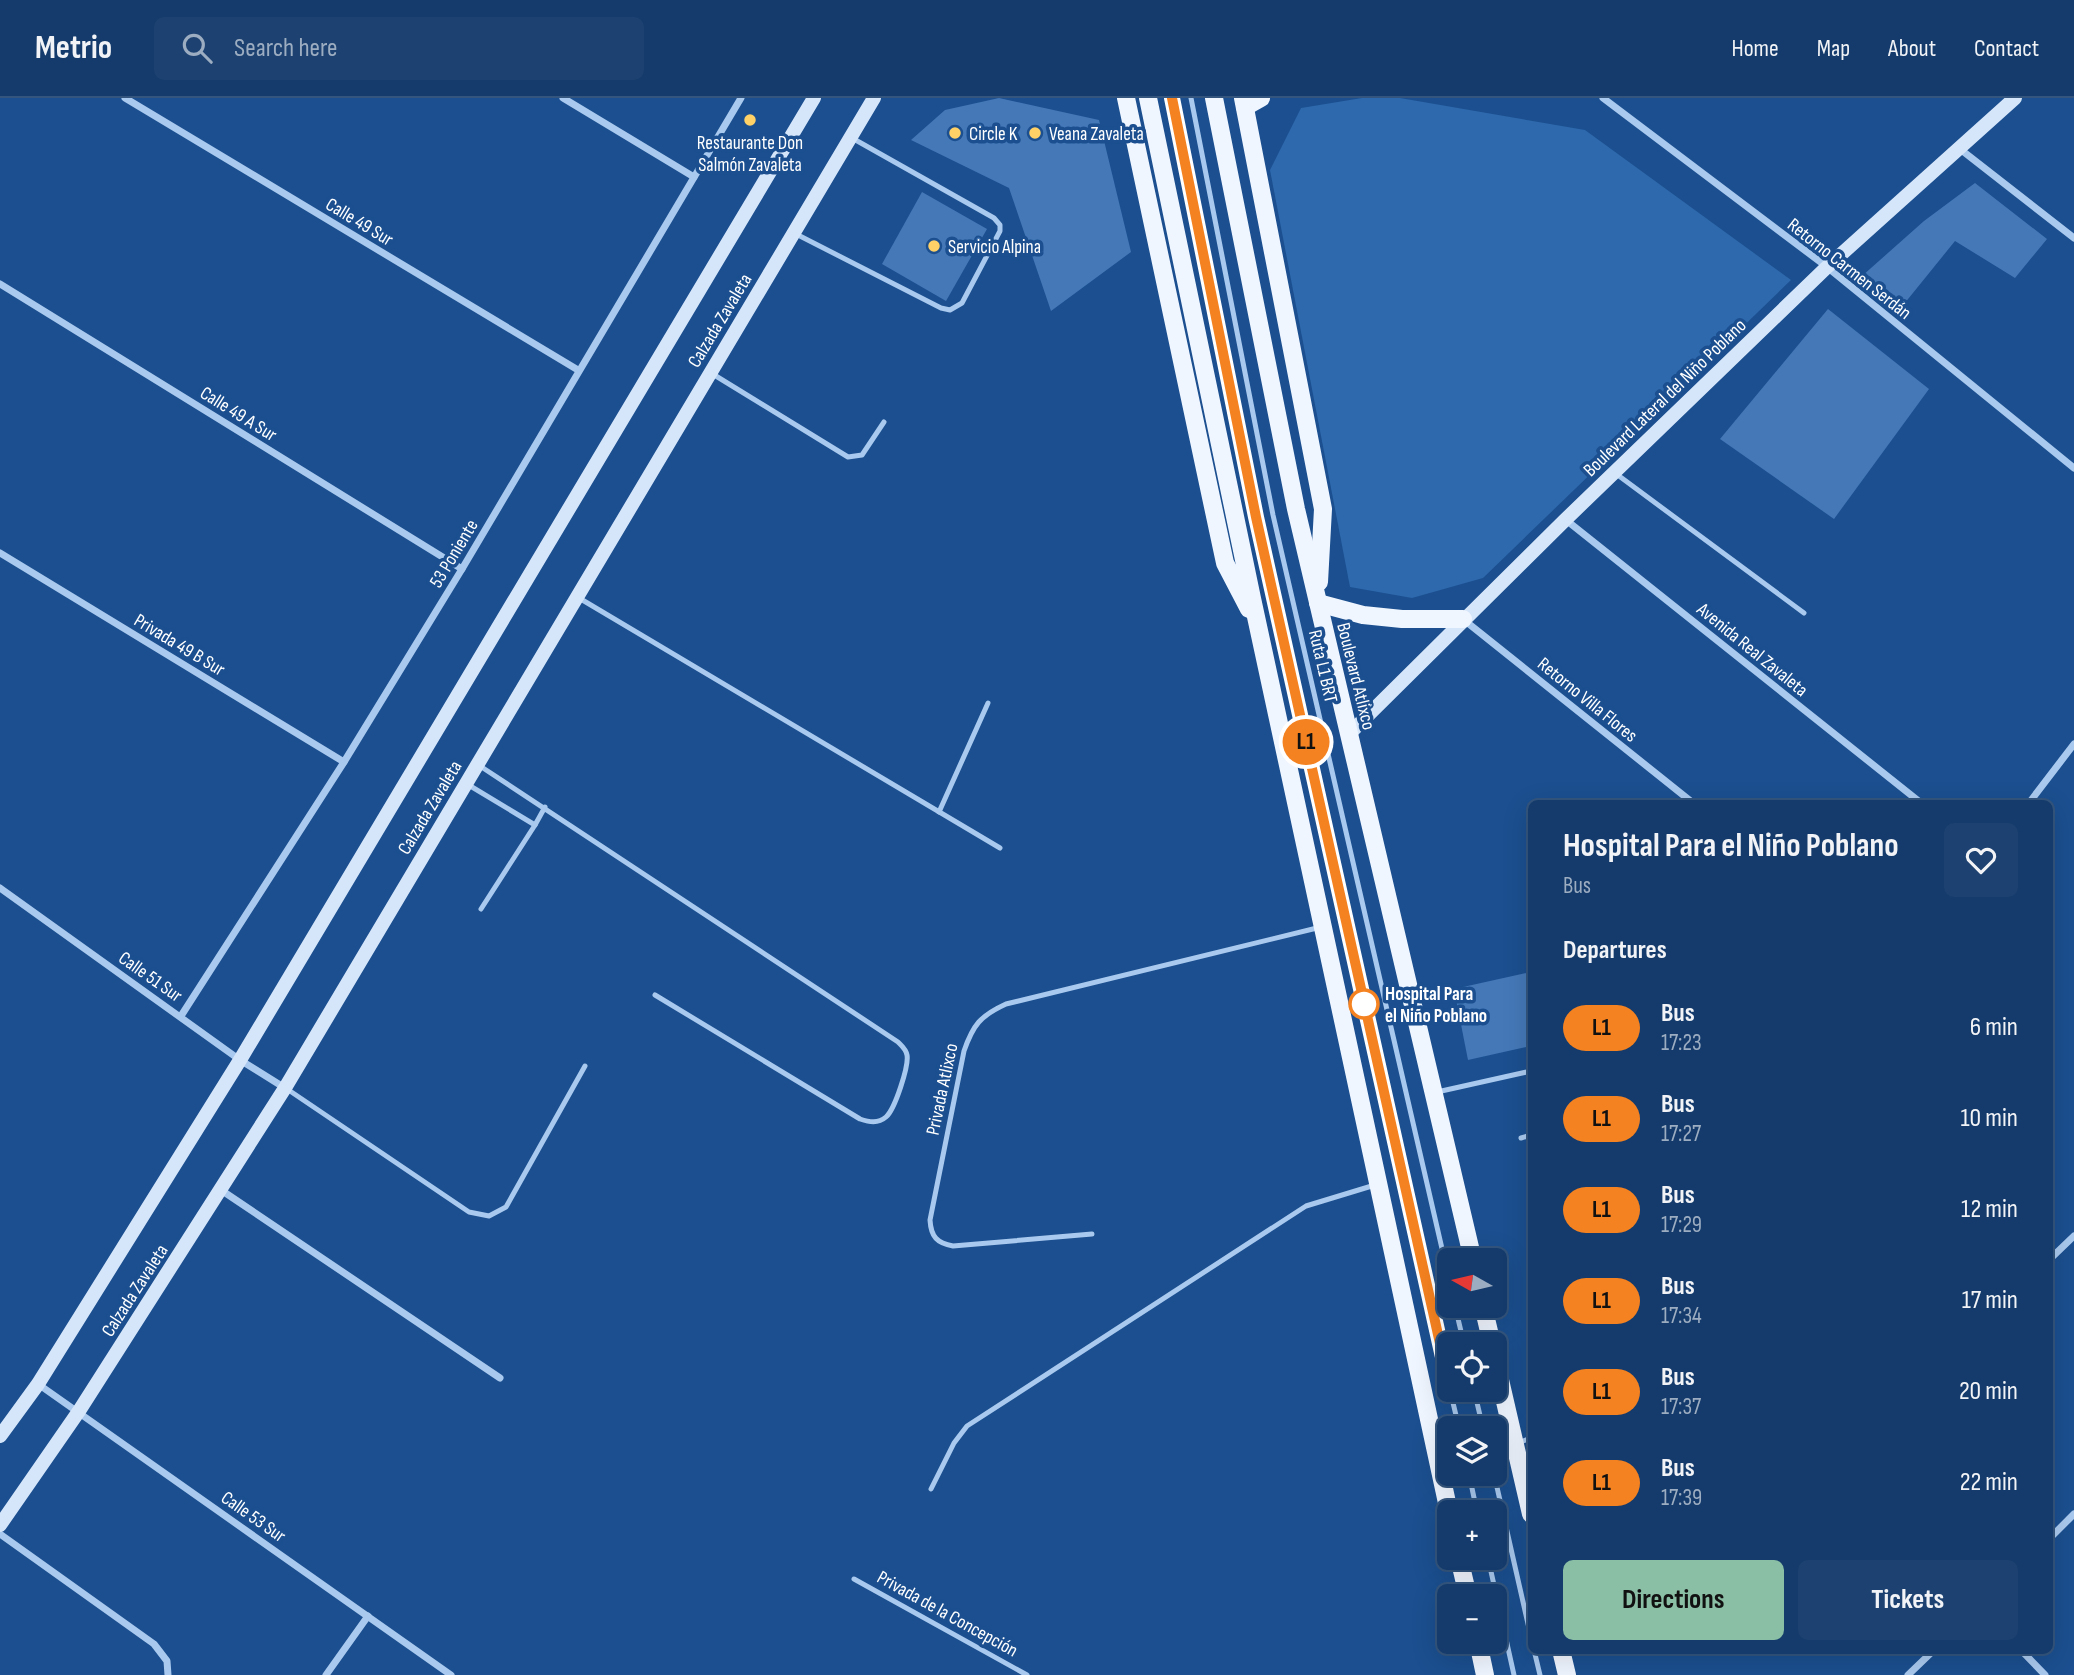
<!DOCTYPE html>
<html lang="en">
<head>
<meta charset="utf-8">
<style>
	body { margin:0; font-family:"Sofia Sans Condensed",sans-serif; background:#1d4271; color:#f1f3f6; height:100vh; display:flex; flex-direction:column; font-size:26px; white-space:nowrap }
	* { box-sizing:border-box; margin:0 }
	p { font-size:23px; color:#9dadc1 }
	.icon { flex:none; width:38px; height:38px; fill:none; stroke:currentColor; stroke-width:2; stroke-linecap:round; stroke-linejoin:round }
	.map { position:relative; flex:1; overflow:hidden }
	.side { position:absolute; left:1528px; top:702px; width:525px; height:854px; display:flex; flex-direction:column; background:#143b6b; border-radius:10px; box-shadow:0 7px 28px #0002,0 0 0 2px #33557e }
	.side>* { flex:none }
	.badge { padding:0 14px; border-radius:23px; font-size:24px; line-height:46px }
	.needle { width:46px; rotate:278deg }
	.buttons { position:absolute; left:1437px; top:1150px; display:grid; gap:14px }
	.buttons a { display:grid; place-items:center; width:70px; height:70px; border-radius:10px; background:#143b6b; box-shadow:0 7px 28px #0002,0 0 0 2px #33557e; font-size:35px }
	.map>.badge { position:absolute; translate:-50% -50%; box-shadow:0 0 0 4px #fff }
	h2 { padding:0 35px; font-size:26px; line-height:63px }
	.round { display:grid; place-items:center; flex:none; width:74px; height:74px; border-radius:10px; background:#1d4271 }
	.overview { display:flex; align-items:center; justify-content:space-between; height:119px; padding:0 35px }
	h1 { font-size:33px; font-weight:700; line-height:52px }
	.primary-button { display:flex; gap:14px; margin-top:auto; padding:14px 35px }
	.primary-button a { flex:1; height:80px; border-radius:10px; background:#8abfa5; color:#111; font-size:28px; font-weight:700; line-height:80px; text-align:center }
	.primary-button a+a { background:#1d4271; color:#f1f3f6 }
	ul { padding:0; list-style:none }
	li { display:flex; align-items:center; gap:21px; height:91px; padding:0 35px }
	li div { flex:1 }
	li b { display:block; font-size:26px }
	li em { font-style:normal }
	li .badge { min-width:77px; font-weight:700; text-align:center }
	header { display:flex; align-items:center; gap:42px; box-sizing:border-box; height:98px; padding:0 35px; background:#143b6b; border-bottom:2px solid #33557e }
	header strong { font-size:33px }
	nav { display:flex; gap:38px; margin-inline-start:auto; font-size:24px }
	.search { width:490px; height:63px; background:#1d4271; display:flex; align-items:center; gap:18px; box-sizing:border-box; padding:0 24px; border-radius:10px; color:#9dadc1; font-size:26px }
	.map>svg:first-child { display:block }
	.green { fill:#2e69ad }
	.building { fill:#4478b7 }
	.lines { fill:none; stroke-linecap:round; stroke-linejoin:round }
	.lane { stroke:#a9c9ee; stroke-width:5 }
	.street { stroke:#a9c9ee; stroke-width:7 }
	.secondary { stroke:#d6e6fa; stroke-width:14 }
	.primary { stroke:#f0f6ff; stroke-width:18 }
	.line-casing { stroke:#fff; stroke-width:16 }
	.line { stroke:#f58220; stroke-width:10 }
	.poi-dot { fill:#ffd166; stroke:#1b4f8f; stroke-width:2.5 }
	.stop-dot { fill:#fff; stroke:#f58220; stroke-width:3.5 }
	.labels { text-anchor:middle; stroke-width:7; stroke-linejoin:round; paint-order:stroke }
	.poi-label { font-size:19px; fill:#fff; stroke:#1b4f8f; text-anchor:start }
	.street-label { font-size:19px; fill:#fff; stroke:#1b4f8f }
	.stop-label { font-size:19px; font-weight:bold; fill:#fff; stroke:#1b4f8f; text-anchor:start }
</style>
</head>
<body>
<header>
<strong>Metrio</strong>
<div class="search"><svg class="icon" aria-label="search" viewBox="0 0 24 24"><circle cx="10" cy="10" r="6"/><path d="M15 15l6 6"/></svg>Search here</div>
<nav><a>Home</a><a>Map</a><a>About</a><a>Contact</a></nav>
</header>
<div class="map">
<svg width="2074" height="1577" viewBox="0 0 2074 1577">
	<rect width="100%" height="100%" fill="#1b4f8f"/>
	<!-- green -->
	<path class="green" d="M1362 0H1400L1585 32 1791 182 1483 480 1412 500 1350 489 1270 72 1301 10Z"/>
	<!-- building -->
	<g class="building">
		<path d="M999 0 1099 22 1131 154 1051 213 1009 90 911 42 945 12Z"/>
		<path d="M1975 85 2047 141 2015 180 1955 143 1900 211 1862 178 1924 123Z"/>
		<path d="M922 94 987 131 946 203 882 166Z"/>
		<path d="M1828 211 1929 291 1834 421 1720 341Z"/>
		<path d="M1531 874V948L1468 962 1454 891Z"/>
	</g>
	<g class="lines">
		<!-- lane -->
		<g class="lane">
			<path d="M1172 0 1256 419 1449 1286"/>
			<path d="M1191 0 1273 417 1449 1181"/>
			<path d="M796 136 941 210 950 212 962 205 1000 133V127L994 120 852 40"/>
			<path d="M711 275 848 359 862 357 884 324"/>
			<path d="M1615 375 1804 515"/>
			<path d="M579 500 1000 750"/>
			<path d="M480 668 898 944C902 948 906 951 907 957 909 968 895 1011 886 1019 878 1026 869 1024 860 1021L655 897"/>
			<path d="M467 686 535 727 481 811"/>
			<path d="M939 714 988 605"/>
			<path d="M535 727 545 709"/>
			<path d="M287 991 469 1114 489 1118 506 1109 585 968"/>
			<path d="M1437 994 1531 973"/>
			<path d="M1521 1040 1531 1037"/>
			<path d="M1530 1113H1531"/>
			<path d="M1092 1136 953 1148C937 1145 931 1139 930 1122L964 953C973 927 980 918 1006 906L1317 830"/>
			<path d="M1455 1208 1464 1246"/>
			<path d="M1450 1292 1459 1330"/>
			<path d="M1474 1292 1483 1330"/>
			<path d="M1518 1345 1531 1340"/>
			<path d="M1469 1376 1477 1414"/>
			<path d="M1494 1376 1531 1539"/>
			<path d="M931 1391 954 1345 967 1328 1306 1108 1375 1087"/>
			<path d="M1488 1460 1514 1577"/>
			<path d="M854 1481 1027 1577"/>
			<path d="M1534 1552 1540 1577"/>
		</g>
		<!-- street -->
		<g class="street">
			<path d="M125 0 578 272"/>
			<path d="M563 0 694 79"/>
			<path d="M1603 0 1827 169 2074 370"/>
			<path d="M1960 51 2074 140"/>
			<path d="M0 186 462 471"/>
			<path d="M1566 422 1921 705"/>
			<path d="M0 455 344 664"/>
			<path d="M1464 522 1693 705"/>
			<path d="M2029 705 2074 646"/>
			<path d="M0 790 240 962 285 990"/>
			<path d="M181 918 344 664 462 471 741 0"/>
			<path d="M221 1092 500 1280"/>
			<path d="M2049 1162 2074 1138"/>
			<path d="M38 1286 451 1577"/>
			<path d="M0 1436 154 1546 167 1563 168 1577"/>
			<path d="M2049 1441 2074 1416"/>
			<path d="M2021 1552 2045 1577"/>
			<path d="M326 1577 368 1518"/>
			<path d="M1908 1577 1934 1552"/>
		</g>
		<!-- secondary -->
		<g class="secondary">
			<path d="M1349 636 1565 422 1827 169 2015 0"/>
			<path d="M0 1338 38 1286 240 962 814 0"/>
			<path d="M0 1427 79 1313 285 990 874 0"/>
		</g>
		<!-- primary -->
		<g class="primary">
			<path d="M1126 0 1225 465 1249 511"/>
			<path d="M1148 0C1245 472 1345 944 1449 1414"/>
			<path d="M1214 0 1296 411 1473 1162"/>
			<path d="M1243 0 1323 411 1319 484"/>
			<path d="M1245 9 1261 0"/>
			<path d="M1318 505 1363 517 1402 521H1463"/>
			<path d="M1483 1208 1492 1246"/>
			<path d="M1494 1256 1531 1416"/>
			<path d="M1459 1460 1468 1498"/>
			<path d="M1478 1544 1485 1577"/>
			<path d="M1561 1552 1567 1577"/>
		</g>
	</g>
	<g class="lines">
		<!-- line casing -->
		<g class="line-casing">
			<path id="line" d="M1172 0 1256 419 1449 1286"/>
		</g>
		<!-- line -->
		<use href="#line" class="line"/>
	</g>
	<!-- markers -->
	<g class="poi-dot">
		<circle cx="750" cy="22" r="7"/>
		<circle cx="955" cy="35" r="7"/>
		<circle cx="1035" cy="35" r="7"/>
		<circle cx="934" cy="148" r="7"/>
	</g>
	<circle class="stop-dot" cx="1364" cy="906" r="14"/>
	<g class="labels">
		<!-- poi labels -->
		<g class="poi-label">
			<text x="969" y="42">Circle K</text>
			<text x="1049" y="42">Veana Zavaleta</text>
			<text x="750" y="51" text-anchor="middle">Restaurante Don<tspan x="750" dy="22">Salmón Zavaleta</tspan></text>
			<text x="948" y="155">Servicio Alpina</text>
		</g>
		<!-- street labels -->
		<g class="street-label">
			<text transform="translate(360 123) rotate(31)" y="7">Calle 49 Sur</text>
			<text transform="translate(1850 170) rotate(38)" y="7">Retorno Carmen Serdán</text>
			<text transform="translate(719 222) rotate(-59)" y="7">Calzada Zavaleta</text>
			<text transform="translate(1664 299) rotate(-44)" y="7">Boulevard Lateral del Niño Poblano</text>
			<text transform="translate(239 315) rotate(32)" y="7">Calle 49 A Sur</text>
			<text transform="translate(453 455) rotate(-59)" y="7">53 Poniente</text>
			<text transform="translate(180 546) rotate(31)" y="7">Privada 49 B Sur</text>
			<text transform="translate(1753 551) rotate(39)" y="7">Avenida Real Zavaleta</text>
			<text transform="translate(1324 568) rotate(77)" y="7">Ruta L1 BRT</text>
			<text transform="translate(1357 578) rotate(76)" y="7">Boulevard Atlixco</text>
			<text transform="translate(1588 601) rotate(39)" y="7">Retorno Villa Flores</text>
			<text transform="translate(429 709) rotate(-59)" y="7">Calzada Zavaleta</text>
			<text transform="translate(151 878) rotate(35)" y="7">Calle 51 Sur</text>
			<text transform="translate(941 991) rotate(-78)" y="7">Privada Atlixco</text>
			<text transform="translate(134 1192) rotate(-57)" y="7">Calzada Zavaleta</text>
			<text transform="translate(254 1418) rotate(35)" y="7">Calle 53 Sur</text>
			<text transform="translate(948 1515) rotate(29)" y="7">Privada de la Concepción</text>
		</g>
		<!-- stop labels -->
		<g class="stop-label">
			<text x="1385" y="902">Hospital Para<tspan x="1385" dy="22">el Niño Poblano</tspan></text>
		</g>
	</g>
</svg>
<div class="buttons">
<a><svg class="needle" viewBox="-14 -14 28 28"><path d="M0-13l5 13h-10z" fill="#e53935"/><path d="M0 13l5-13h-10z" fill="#9dadc1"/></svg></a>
<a><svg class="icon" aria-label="locate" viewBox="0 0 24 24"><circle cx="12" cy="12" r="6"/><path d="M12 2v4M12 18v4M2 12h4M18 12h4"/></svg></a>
<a><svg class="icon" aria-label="layers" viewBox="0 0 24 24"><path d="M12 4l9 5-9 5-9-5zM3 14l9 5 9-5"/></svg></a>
<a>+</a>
<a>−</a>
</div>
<b class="badge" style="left:1306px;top:644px;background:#f58220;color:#111">L1</b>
<section class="side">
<div class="overview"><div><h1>Hospital Para el Niño Poblano</h1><p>Bus</p></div><a class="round"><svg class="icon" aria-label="heart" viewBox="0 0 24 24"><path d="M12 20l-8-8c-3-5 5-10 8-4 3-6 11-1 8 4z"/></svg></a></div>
<h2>Departures</h2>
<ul>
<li><span class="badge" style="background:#f58220;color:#111">L1</span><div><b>Bus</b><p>17:23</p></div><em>6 min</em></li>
<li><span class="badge" style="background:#f58220;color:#111">L1</span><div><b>Bus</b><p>17:27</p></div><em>10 min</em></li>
<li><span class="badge" style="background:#f58220;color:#111">L1</span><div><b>Bus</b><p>17:29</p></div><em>12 min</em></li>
<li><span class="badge" style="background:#f58220;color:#111">L1</span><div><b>Bus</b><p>17:34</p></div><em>17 min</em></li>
<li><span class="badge" style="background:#f58220;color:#111">L1</span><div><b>Bus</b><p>17:37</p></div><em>20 min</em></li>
<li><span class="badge" style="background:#f58220;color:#111">L1</span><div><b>Bus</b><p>17:39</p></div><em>22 min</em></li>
</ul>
<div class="primary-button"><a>Directions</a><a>Tickets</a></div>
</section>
</div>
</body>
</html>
